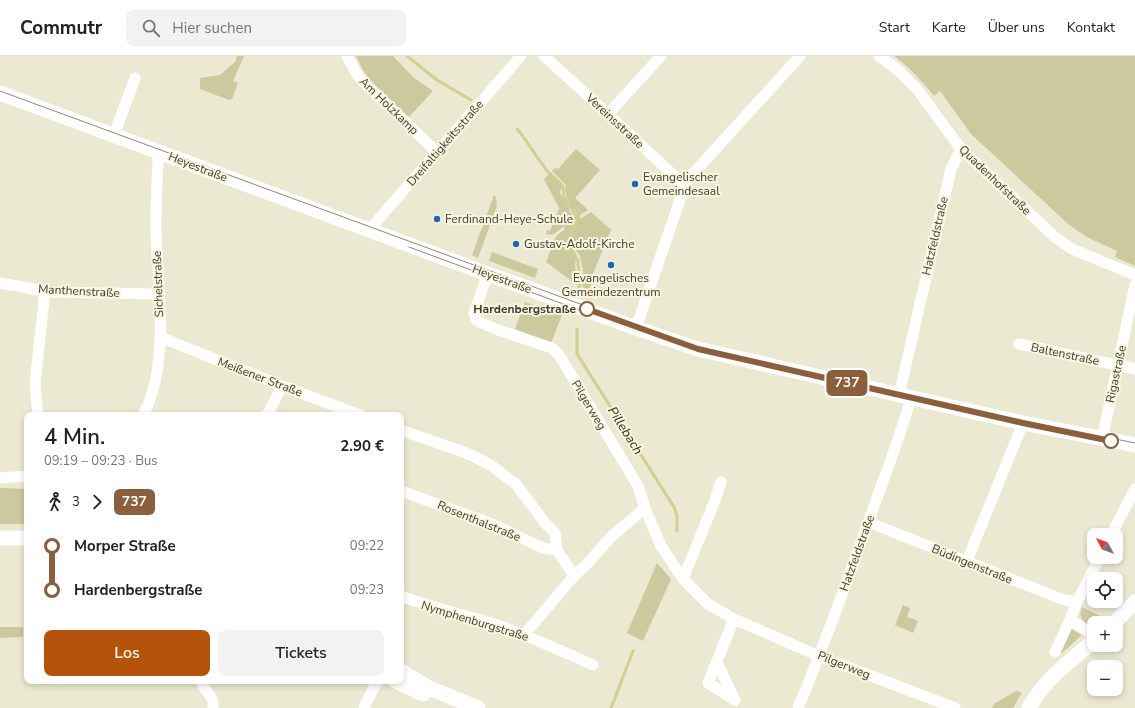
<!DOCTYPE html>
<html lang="de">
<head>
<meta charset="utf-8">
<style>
	body { margin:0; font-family:"Nunito Sans",sans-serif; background:#f2f2f2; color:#222; height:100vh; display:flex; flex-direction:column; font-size:15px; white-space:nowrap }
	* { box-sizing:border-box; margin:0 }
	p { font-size:13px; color:#767676 }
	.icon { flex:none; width:22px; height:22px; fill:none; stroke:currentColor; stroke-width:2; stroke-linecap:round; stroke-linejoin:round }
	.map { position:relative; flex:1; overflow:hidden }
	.panel { position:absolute; left:24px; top:356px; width:380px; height:272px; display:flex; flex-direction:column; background:#fff; border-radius:8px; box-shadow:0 2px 6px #0003 }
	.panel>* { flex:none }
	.badge { padding:0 8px; border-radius:6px; font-size:14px; line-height:26px }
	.needle { width:26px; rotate:311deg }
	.buttons { position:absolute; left:1087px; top:472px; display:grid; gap:8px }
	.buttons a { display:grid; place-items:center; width:36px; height:36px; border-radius:8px; background:#fff; box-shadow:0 2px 6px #0003; font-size:20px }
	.map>.badge { position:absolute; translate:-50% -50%; box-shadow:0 0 0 2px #fff }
	.legs { display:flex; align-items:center; gap:6px; height:44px; padding:0 20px; font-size:13px }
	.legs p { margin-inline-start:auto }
	.headline { display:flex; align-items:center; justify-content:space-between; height:68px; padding:0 20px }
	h1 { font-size:22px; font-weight:600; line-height:30px }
	.button { display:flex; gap:8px; margin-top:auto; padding:8px 20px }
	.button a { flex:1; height:46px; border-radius:8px; background:#b45309; color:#fff; font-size:16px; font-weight:600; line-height:46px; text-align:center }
	.button a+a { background:#f2f2f2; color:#222 }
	ul { padding:0 20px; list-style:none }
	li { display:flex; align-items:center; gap:14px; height:44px; font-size:15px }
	li i { display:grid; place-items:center; width:6px; height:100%; margin:0 5px; background:currentColor }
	li i::after { content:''; width:10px; height:10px; margin:-5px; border:3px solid; border-radius:50%; background:#fff }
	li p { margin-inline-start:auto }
	li:first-child i { background:linear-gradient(#0000 50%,currentColor 0) }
	li:last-child i { background:linear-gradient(currentColor 50%,#0000 0) }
	header { display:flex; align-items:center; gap:24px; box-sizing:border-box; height:56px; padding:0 20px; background:#fff; border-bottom:1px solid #e0e0e0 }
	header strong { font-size:19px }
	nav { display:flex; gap:22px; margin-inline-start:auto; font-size:14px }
	.search { width:280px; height:36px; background:#f2f2f2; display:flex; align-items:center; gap:10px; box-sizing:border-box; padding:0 14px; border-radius:8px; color:#767676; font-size:15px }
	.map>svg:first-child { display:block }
	.green { fill:#ccc99f }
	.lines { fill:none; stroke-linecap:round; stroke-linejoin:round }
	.stream { stroke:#d3cf8f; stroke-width:3 }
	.street { stroke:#fff; stroke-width:11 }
	.secondary { stroke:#fff; stroke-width:15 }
	.tram { stroke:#8c8a7b; stroke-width:1 }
	.line-1-casing { stroke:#fff; stroke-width:9 }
	.line-1 { stroke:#8b5e3c; stroke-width:6 }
	.poi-dot { fill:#1f65b6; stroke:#f8f7de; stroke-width:1.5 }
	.stop-1-dot { fill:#fff; stroke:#8b5e3c; stroke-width:2 }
	.labels { text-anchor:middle; stroke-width:4; stroke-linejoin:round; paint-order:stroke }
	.street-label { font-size:12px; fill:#3e3d34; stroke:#f8f7de }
	.poi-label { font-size:12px; fill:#3e3d34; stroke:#f8f7de; text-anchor:start }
	.stop-label { font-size:12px; font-weight:bold; fill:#3e3d34; stroke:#f8f7de; text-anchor:end }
	.water-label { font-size:13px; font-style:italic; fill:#2e2c0f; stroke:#f8f7de }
</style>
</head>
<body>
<header>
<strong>Commutr</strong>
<div class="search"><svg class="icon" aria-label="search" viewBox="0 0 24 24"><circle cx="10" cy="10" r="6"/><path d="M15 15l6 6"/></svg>Hier suchen</div>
<nav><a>Start</a><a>Karte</a><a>Über uns</a><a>Kontakt</a></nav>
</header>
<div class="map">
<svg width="1135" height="652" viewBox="0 0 1135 652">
	<rect width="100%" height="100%" fill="#ebe9d1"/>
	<!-- green -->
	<g class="green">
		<path d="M237 0H244L233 25 238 27 232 43 229 44 200 33V22L220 19 235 6Z"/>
		<path d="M356 0H393L413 21 433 35 409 61 372 26 363 14Z"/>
		<path d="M894 0H1135V210L1115 201 1117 195C1100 187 1082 180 1067 167L971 78 940 35 934 40C922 25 909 11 894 0Z"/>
		<path d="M576 93 600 114 575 142 588 154 580 159V163L591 156 611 174 590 225 592 226 589 234 582 231C583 229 584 227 584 225 585 224 581 203 580 201 578 196 573 192 572 187 569 178 579 169 577 160 577 156 574 155 572 152 568 145 564 138 566 129L552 115 555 112 558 113Z"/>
		<path d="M549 118 556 124 562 131 560 136 561 139 567 147 570 156 572 158V173L568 184 569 188 576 204 575 208 577 229 546 206 556 180 564 174 565 170 552 179 546 178 547 174 550 175 559 152 544 123Z"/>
		<path d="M494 139 496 141 497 150 478 202 472 199Z"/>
		<path d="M492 196 538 213 535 222 489 205Z"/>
		<path d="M525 246 562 259 551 287 515 273Z"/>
		<path d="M0 432 27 433V468H0Z"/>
		<path d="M657 507 671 523 643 585 627 577Z"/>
		<path d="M903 549 910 552 907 561 918 565 913 577 895 569Z"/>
		<path d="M1082 551 1102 561 1096 567H1094V568L1091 571C1083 566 1078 561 1082 551Z"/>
		<path d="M0 571H23V581L0 582Z"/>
		<path d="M1071 573 1082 579 1062 597 1060 596Z"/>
		<path d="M1016 635 1022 637 1013 652H992L994 648Z"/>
	</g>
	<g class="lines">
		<!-- stream -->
		<g class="stream">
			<path d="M407 0 437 24 471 44"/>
			<path d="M517 73 522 79 547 115 563 130 564 141 576 160V165L570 180V189L578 205V210L581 223 582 226 579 230V238"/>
			<path d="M577 273V298L674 451 677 459V475"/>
			<path d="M611 652 633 595"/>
		</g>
		<!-- street -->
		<g class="street">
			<path d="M347 0 358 20 367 30 437 96"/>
			<path d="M544 0 608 58 685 130"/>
			<path d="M879 0 898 14 917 33 961 93 1056 182 1072 193 1135 219"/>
			<path d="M608 58 661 0"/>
			<path d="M114 79 135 22"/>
			<path d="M369 174 521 0"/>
			<path d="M488 217 474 258 477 265 498 274 552 292 559 299 638 430 645 452 661 490 683 523 708 548 734 563 819 600 955 652"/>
			<path d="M0 227 50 236 159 238"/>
			<path d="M636 272 683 135 691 120 800 0"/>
			<path d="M160 281 282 330 360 359"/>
			<path d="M1019 288 1135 313"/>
			<path d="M899 339 951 113 961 93"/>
			<path d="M38 359 35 328 45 235"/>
			<path d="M143 359C170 310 158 232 156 178 155 150 158 122 158 95"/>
			<path d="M267 359 282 330"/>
			<path d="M401 374 469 398 489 408 516 428 545 467 555 477 557 494 574 520"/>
			<path d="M1102 383 1135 229"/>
			<path d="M0 422 27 420"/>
			<path d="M401 435 492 468 543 492 557 494"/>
			<path d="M868 466 1064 544 1077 546"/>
			<path d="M1111 479 1135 433"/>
			<path d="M967 505 1023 367"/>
			<path d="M683 523 714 447 721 426"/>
			<path d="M401 540C433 552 465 559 497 569 530 580 561 595 593 609"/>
			<path d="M1070 564 1094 579"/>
			<path d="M524 579 574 520 588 507 611 481 645 452"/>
			<path d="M1055 596 1070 564 1077 546 1100 501"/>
			<path d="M717 606 735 644 708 627 734 563"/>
			<path d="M202 625C203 636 215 639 213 652"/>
			<path d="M364 652 377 625"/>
			<path d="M798 652C825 588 848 522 872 456 885 418 901 380 911 341"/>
		</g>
		<!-- secondary -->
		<g class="secondary">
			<path d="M0 37 477 214 636 272 698 293 1023 367 1135 389"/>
			<path d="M0 482H27"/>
			<path d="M1114 567 1135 546"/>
			<path d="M401 615 429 632 478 652"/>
			<path d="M395 625 423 638"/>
			<path d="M1029 652C1044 624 1070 605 1094 585"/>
		</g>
		<!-- tram -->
		<g class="tram">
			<path d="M0 35 651 274 699 290 730 298 1032 366 1135 387"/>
			<path d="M409 191 636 275"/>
		</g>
	</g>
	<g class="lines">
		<!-- line-1 casing -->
		<g class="line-1-casing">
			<path id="line-1" d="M587 253 698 293 1023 367 1111 385"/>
		</g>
		<!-- line-1 -->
		<use href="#line-1" class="line-1"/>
	</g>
	<!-- markers -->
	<g class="poi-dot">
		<circle cx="635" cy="128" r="4"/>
		<circle cx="437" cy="163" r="4"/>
		<circle cx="516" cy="188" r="4"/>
		<circle cx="611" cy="209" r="4"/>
	</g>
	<g class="stop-1-dot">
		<circle cx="587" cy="253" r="7"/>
		<circle cx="1111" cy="385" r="7"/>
	</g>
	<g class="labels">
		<!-- street labels -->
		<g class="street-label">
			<text transform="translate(389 50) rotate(44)" y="4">Am Holzkamp</text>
			<text transform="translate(615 65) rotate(43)" y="4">Vereinsstraße</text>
			<text transform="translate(445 87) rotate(-49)" y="4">Dreifaltigkeitsstraße</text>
			<text transform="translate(198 111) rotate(21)" y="4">Heyestraße</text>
			<text transform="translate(995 124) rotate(44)" y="4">Quadenhofstraße</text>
			<text transform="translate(935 180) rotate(-77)" y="4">Hatzfeldstraße</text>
			<text transform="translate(502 223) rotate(20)" y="4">Heyestraße</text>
			<text transform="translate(158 228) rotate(-92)" y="4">Sichelstraße</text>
			<text transform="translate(79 235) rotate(3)" y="4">Manthenstraße</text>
			<text transform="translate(1065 298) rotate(12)" y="4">Baltenstraße</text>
			<text transform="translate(1116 318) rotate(-78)" y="4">Rigastraße</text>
			<text transform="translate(260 321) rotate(21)" y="4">Meißener Straße</text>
			<text transform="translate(589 349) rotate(59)" y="4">Pilgerweg</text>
			<text transform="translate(479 465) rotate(22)" y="4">Rosenthalstraße</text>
			<text transform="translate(857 497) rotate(-70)" y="4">Hatzfeldstraße</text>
			<text transform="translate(972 508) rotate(22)" y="4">Büdingenstraße</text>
			<text transform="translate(475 565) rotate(17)" y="4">Nymphenburgstraße</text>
			<text transform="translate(844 609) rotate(22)" y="4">Pilgerweg</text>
		</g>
		<!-- poi labels -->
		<g class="poi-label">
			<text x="643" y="125">Evangelischer<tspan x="643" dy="14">Gemeindesaal</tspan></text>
			<text x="445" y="167">Ferdinand-Heye-Schule</text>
			<text x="524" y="192">Gustav-Adolf-Kirche</text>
			<text x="611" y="226" text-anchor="middle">Evangelisches<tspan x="611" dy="14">Gemeindezentrum</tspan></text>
		</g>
		<!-- stop labels -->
		<g class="stop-label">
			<text x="576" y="257">Hardenbergstraße</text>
		</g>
		<!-- water labels -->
		<g class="water-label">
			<text transform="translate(626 374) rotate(58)" y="5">Pillebach</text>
		</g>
	</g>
</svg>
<div class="buttons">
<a><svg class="needle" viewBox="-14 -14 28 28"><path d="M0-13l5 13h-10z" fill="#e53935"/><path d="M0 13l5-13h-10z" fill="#767676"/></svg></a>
<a><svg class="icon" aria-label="locate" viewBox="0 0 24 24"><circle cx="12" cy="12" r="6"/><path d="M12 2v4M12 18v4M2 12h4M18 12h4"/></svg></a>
<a>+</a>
<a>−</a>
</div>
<b class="badge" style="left:847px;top:327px;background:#8b5e3c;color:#fff">737</b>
<section class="panel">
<div class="headline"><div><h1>4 Min.</h1><p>09:19 – 09:23 · Bus</p></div><b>2.90 €</b></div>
<div class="legs"><svg class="icon" aria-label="walk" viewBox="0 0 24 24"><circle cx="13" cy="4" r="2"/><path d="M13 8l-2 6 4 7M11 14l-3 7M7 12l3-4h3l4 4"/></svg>3<svg class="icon" aria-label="forward" viewBox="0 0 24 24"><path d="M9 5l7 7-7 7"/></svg><b class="badge" style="background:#8b5e3c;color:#fff">737</b></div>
<ul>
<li><i style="color:#8b5e3c"></i><b>Morper Straße</b><p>09:22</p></li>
<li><i style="color:#8b5e3c"></i><b>Hardenbergstraße</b><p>09:23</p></li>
</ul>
<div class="button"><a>Los</a><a>Tickets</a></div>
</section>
</div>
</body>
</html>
